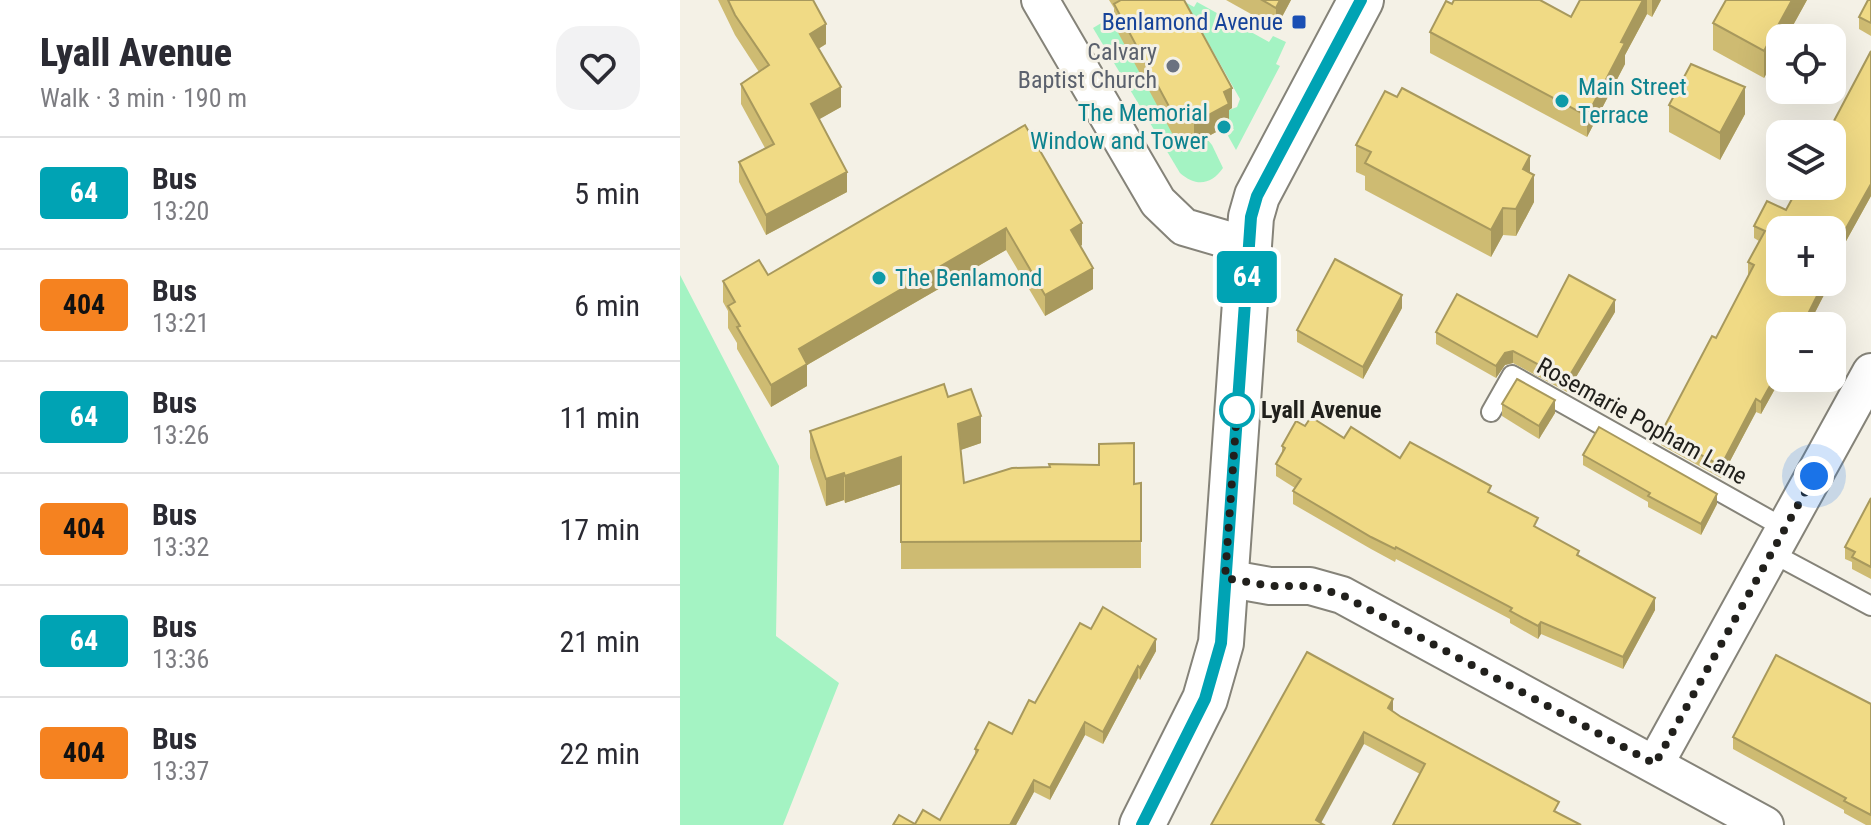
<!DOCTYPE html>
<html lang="en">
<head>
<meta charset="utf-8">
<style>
	body { margin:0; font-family:"Roboto Condensed",sans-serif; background:#f2f2f3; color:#2b2b33; height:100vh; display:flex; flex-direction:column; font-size:30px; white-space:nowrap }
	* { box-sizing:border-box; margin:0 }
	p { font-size:26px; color:#7c7c81 }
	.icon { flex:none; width:44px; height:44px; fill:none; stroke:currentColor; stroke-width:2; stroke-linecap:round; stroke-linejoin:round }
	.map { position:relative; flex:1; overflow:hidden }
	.side { display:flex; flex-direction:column; background:#fff; width:680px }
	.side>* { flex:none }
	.badge { padding:0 16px; border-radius:6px; font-size:28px; line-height:52px }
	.fabs { position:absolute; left:1086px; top:24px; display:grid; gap:16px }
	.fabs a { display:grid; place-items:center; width:80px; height:80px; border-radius:16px; background:#fff; box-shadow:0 8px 32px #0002; font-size:40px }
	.you { position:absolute; width:40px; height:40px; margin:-20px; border:6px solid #fff; border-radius:50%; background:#1a73e8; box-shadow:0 0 0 12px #1a73e833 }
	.map>.badge { position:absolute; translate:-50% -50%; box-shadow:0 0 0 4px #fff }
	.round { display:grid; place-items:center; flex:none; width:84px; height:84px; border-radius:24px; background:#f2f2f3 }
	.overview { display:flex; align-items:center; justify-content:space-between; height:136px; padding:0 40px }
	h1 { font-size:38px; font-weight:800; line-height:60px }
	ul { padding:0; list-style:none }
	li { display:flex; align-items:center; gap:24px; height:112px; padding:0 40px; border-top:2px solid #e1e1e2 }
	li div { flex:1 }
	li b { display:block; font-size:30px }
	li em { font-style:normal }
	li .badge { min-width:88px; font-weight:700; text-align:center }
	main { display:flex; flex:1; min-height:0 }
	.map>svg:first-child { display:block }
	.green { fill:#a4f3c3 }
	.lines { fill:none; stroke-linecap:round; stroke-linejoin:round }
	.service-casing { stroke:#858379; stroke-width:22 }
	.minor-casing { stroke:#858379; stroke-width:40 }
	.tertiary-casing { stroke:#858379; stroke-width:48 }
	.service { stroke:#fff; stroke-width:18 }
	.minor { stroke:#fff; stroke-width:36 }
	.tertiary { stroke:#fff; stroke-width:44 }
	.wall { fill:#cebb72 }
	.shaded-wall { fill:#a8995d }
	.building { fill:#f0da85; stroke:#a8995d; stroke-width:2 }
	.line-casing { stroke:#fff; stroke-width:18 }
	.line { stroke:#00a3b4; stroke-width:12 }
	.walk { stroke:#21201c; stroke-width:8; stroke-dasharray:0 14.4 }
	.transit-dot { fill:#1a4fb4; stroke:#f4f1e6; stroke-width:3 }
	.worship-dot { fill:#6b7280; stroke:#f4f1e6; stroke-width:3 }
	.culture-dot { fill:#0f9aa8; stroke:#f4f1e6; stroke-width:3 }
	.stop-dot { fill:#fff; stroke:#00a3b4; stroke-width:4 }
	.labels { text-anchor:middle; stroke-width:6; stroke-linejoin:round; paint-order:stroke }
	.transit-label { font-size:24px; fill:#164399; stroke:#f4f1e6; text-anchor:end }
	.worship-label { font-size:24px; fill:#5b616d; stroke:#f4f1e6; text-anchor:end }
	.culture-label { font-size:24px; fill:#0d838f; stroke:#f4f1e6; text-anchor:start }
	.stop-label { font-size:24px; font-weight:bold; fill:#21201c; stroke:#f4f1e6; text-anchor:start }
	.street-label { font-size:24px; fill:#21201c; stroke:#f4f1e6 }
</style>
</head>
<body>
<main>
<section class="side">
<div class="overview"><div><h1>Lyall Avenue</h1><p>Walk · 3 min · 190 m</p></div><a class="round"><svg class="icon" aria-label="heart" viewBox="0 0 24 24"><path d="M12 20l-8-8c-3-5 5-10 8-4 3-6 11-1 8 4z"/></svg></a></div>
<ul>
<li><span class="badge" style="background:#00a3b4;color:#fff">64</span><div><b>Bus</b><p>13:20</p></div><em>5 min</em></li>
<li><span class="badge" style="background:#f58220;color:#111">404</span><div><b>Bus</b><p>13:21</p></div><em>6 min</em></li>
<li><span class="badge" style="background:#00a3b4;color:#fff">64</span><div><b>Bus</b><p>13:26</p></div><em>11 min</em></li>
<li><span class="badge" style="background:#f58220;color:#111">404</span><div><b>Bus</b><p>13:32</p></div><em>17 min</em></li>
<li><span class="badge" style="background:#00a3b4;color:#fff">64</span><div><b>Bus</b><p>13:36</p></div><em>21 min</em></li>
<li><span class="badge" style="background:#f58220;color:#111">404</span><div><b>Bus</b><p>13:37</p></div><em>22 min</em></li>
</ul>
</section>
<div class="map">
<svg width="1191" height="825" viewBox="0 0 1191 825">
	<rect width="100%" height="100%" fill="#f4f1e6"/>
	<!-- green -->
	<g class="green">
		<path d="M505 2 514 7 517 2 589 42 593 36 606 42 596 64 600 66 556 150 547 134 554 130 544 112 557 107 560 99Z"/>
		<path d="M428 19 532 145 543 168C531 185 516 187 500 173L413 28Z"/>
		<path d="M0 275 99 466 96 636 159 683 103 825H0Z"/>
	</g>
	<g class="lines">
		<!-- service casing -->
		<g class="service-casing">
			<g id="service">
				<path d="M811 412 832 375 1106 529"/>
				<path d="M1092 553 1191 606"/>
			</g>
		</g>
		<!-- minor casing -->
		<g class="minor-casing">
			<g id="minor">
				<path d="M360 0 478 202 504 227 569 246"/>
				<path d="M545 578 590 586H630L662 595 1085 825"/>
				<path d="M975 764 1191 372"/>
			</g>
		</g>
		<!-- tertiary casing -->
		<g class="tertiary-casing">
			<path id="tertiary" d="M462 825 525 699 541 643 571 217 577 196 681 0"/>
		</g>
		<!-- service -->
		<use href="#service" class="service"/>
		<!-- minor -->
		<use href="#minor" class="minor"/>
		<!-- tertiary -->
		<use href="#tertiary" class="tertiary"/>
	</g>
	<!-- wall -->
	<g class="wall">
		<path d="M38 0H133L146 44 138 49 161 107 139 119 167 192 86 235 59 182V162L85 148 61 104V84L79 72 55 35Z"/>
		<path d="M429 0H504L552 108 549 110V125L514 144 493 135 434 25V8Z"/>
		<path d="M546 0H611L596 28Z"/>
		<path d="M900 0H981L972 17 967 14 945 55V64L907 137 750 53V32L772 4 891 17Z"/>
		<path d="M1046 0H1127L1106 38H1100V49L1084 78 1033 50V23Z"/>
		<path d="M1191 0V36L1179 29V17Z"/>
		<path d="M1191 51V196L1160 252 1152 271V230L1146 291 1128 326H1100V378H1101L1081 414 1076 412 1041 478 981 445V433L1036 338 1069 275 1068 274V262L1079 241 1074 238V226L1106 210Z"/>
		<path d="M989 105 1065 114 1040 160 989 132Z"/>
		<path d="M345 125 402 245 400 246 413 289 365 316 326 250 127 365V386L91 407 57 349V343L48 328V311L43 302V281L88 275Z"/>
		<path d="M676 145 850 173 854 202 836 236 823 235 811 257 685 190V176L676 172Z"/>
		<path d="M722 308 683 379 617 342V330Z"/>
		<path d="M935 312 887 392 833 363 825 365 816 378 756 344V332L857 337Z"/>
		<path d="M268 397 301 443 280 450 284 483H461V568L221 569V484L165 503 164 500 146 506 130 458V431Z"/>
		<path d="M822 404 875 413 859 439 822 416Z"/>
		<path d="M625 426 664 438 811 494 858 529 899 556 975 610 943 669 861 634 858 639 830 623V619L716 559 715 562 691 549 613 504V491L615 488 596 476V464L602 453V446Z"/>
		<path d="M903 455 1037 504 1021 535 968 507V502L903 465Z"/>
		<path d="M1191 498V579L1172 569V562L1165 559V547Z"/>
		<path d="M411 629 476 651 460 680 458 678 423 744 405 735 370 800 354 792 336 825H213L235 824 260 820 295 756V749L332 734Z"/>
		<path d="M1191 704V825H1186L1164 813V810L1053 749V737Z"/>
		<path d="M713 712 879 802 740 774 684 744 531 825Z"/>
	</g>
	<!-- shaded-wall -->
	<g class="shaded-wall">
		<path d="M600 0H611L596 28V8Z"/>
		<path d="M963 0H967V14L945 55V64L907 137V116L941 42Z"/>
		<path d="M972 0H981L972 17Z"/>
		<path d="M1112 0H1127L1106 38H1100V49L1084 78V51Z"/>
		<path d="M146 24V44L130 54V34Z"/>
		<path d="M161 87V107L131 124V104Z"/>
		<path d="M1065 87V114L1040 160V133Z"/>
		<path d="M552 88V108L549 110V125L514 144V123L544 92Z"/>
		<path d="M850 156V183L854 175V202L836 236V209L843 169Z"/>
		<path d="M167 172V192L86 235V215Z"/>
		<path d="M1191 184V196L1160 252 1152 271V259L1160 239Z"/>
		<path d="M823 208V235L811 257V230Z"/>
		<path d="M402 223V245L391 252V230Z"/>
		<path d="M326 228V250L127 365V386L91 407V385L119 349Z"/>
		<path d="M413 268V289L365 316V295Z"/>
		<path d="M1143 282H1147L1146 291 1128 326H1122Z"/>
		<path d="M722 295V308L683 379V367Z"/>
		<path d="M935 300V312L887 392V380Z"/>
		<path d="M833 351V363L825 365 816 378V366L825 353Z"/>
		<path d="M1100 368V378H1101L1081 414V402Z"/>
		<path d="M1076 399V412L1041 478V466Z"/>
		<path d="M875 400V413L859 439V426Z"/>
		<path d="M301 416V443L278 451V424Z"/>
		<path d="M221 457V484L165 503V476Z"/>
		<path d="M164 473V500L146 506V479Z"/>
		<path d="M1037 494V504L1021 535V524Z"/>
		<path d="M975 598V610L943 669V657Z"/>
		<path d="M861 622V634L858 639V626Z"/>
		<path d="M476 639V651L460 680V668Z"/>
		<path d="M458 666V678L423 744V732Z"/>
		<path d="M713 699V711L708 708Z"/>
		<path d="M405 722V735L370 800V788Z"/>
		<path d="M684 732V744L640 825 636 820Z"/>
		<path d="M354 780V792L336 825H330Z"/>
	</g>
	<!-- building -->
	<g class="building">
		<path d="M48 0H133L146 24 130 34 161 87 131 104 167 172 86 215 59 162 94 144 61 84 89 65 55 15Z"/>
		<path d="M441 0H504L552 88 544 92 549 104 514 123 493 114 434 4Z"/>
		<path d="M582 0H600L596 8Z"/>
		<path d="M774 0H860L891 17 900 0H963L941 42 945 43 907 116 750 32 766 1 772 4Z"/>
		<path d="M1046 0H1112L1084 51 1033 23Z"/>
		<path d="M1188 0H1191V23L1179 17Z"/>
		<path d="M1191 51V184L1160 239 1152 259V230H1100V282H1144L1122 326H1100V368L1081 402 1076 399 1041 466 981 433 1032 336 1036 338 1074 265 1068 262 1085 231 1074 226 1087 201 1106 210 1119 186H1152V134H1147Z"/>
		<path d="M1011 64 1065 87 1040 133 989 105Z"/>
		<path d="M722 88 850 156 843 169 854 175 836 209 823 208 811 230 685 163 691 152 676 145 705 91 717 97Z"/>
		<path d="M345 125 402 223 391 230 413 268 365 295 326 228 119 349 127 364 91 385 57 327 60 326 48 306 55 302 43 281 79 260 88 275Z"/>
		<path d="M655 259 722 295 683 367 617 330Z"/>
		<path d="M889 275 935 300 887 380 833 351 825 353 816 366 756 332 777 294 857 337Z"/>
		<path d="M837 379 875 400 859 426 822 404Z"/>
		<path d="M264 384 268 397 291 389 301 416 278 424 284 483 332 468 370 467 369 464 419 465V444L454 443V484L461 483V541L221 542V457L165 476 164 473 146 479 130 431Z"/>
		<path d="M631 417 664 438 671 427 720 458 730 442 811 486 808 492 858 518 854 526 899 551 897 555 975 598 943 657 861 622 858 626 830 611 832 608 716 547 715 549 691 537 613 491 621 479 596 464 605 448 602 446 616 421 625 426Z"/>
		<path d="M919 427 1037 494 1021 524 968 496 970 493 903 455Z"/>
		<path d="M1191 498V567L1172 557 1175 552 1165 547Z"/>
		<path d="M423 607 476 639 460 668 458 666 423 732 405 722 370 788 354 780 330 825H213L219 815 235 824 243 810 260 820 298 750 295 749 309 722 332 734 349 700 355 703 400 623 411 629Z"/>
		<path d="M627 652 713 699 708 708 721 717 879 802 874 811 901 825H713L745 764 684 732 636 820 644 825H531Z"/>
		<path d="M1096 655 1191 704V815L1164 801 1166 798 1053 737Z"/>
	</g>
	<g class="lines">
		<!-- line casing -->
		<g class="line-casing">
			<path id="line" d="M462 825 525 699 541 643 571 217 577 196 681 0"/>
		</g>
		<!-- line -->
		<use href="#line" class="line"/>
		<!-- walk -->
		<path class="walk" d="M557 410 558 397 545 578 590 586H630L662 595 975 764 1134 476"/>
	</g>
	<!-- markers -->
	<rect class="transit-dot" x="611" y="14" width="16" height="16" rx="4"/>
	<circle class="worship-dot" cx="493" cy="66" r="8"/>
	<g class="culture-dot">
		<circle cx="882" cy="101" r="8"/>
		<circle cx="544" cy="127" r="8"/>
		<circle cx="199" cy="278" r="8"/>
	</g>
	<circle class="stop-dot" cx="557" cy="410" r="16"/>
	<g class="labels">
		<!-- transit labels -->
		<g class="transit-label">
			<text x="603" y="30">Benlamond Avenue</text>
		</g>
		<!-- worship labels -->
		<g class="worship-label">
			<text x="477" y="60">Calvary<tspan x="477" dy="28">Baptist Church</tspan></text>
		</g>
		<!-- culture labels -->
		<g class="culture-label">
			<text x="898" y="95">Main Street<tspan x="898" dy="28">Terrace</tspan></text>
			<text x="528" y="121" text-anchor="end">The Memorial<tspan x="528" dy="28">Window and Tower</tspan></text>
			<text x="215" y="286">The Benlamond</text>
		</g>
		<!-- stop labels -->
		<g class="stop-label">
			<text x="581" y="418">Lyall Avenue</text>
		</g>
		<!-- street labels -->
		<g class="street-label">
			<text transform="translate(962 421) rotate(29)" y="8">Rosemarie Popham Lane</text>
		</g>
	</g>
</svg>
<div class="fabs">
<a><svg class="icon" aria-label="locate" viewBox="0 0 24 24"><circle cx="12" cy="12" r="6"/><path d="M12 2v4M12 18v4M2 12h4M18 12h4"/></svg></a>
<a><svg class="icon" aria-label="layers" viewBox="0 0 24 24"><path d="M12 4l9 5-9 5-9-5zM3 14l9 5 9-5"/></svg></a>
<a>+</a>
<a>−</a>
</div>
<div class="you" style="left:1134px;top:476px"></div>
<b class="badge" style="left:567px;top:277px;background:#00a3b4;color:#fff">64</b>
</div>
</main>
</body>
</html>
